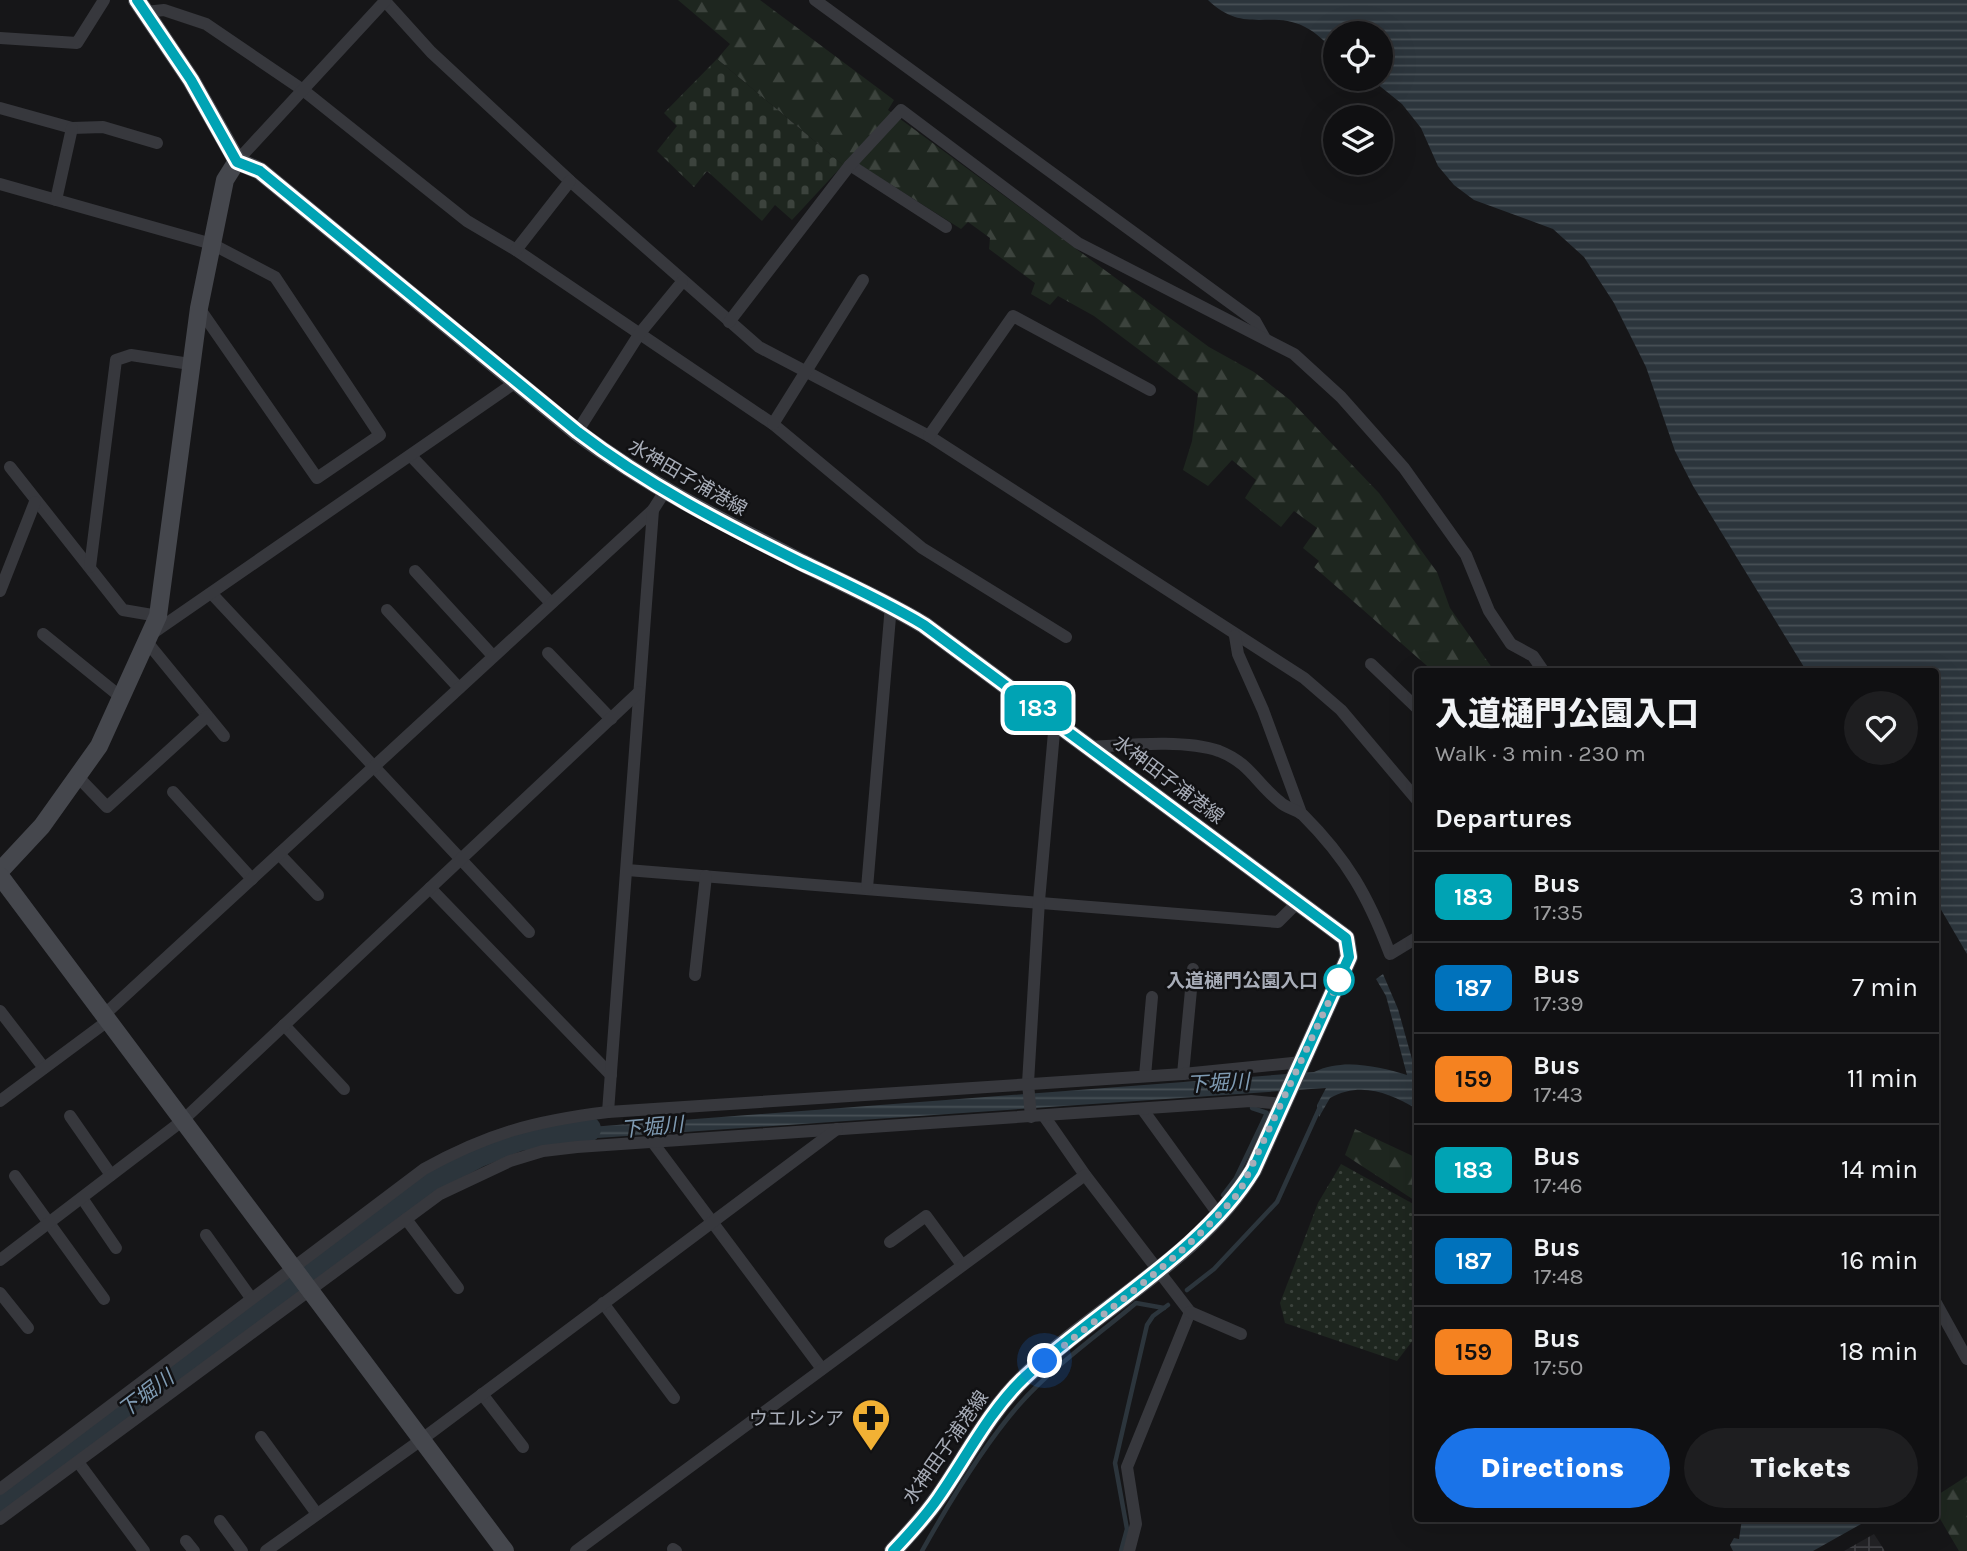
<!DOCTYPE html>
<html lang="en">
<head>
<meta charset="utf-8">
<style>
	body { margin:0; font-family:Karla,"Noto Sans JP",sans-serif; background:#1e1e20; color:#f1f3f6; height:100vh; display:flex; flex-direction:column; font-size:26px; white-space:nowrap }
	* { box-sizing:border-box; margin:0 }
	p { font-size:23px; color:#9c9d9f }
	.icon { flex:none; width:38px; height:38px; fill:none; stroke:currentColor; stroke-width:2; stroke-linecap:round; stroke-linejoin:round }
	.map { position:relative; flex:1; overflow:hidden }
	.side { position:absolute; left:1414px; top:668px; width:525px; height:854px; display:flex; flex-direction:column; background:#101012; border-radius:7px; box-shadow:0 7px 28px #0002,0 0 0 2px #303032 }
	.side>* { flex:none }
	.badge { padding:0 14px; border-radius:10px; font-size:24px; line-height:46px }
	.buttons { position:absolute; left:1323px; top:21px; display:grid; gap:14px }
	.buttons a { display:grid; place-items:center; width:70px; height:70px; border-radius:50%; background:#101012; box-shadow:0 7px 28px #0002,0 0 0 2px #303032; font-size:35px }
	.you { position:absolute; width:35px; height:35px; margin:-18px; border:5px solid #fff; border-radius:50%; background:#1a73e8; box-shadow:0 0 0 10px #1a73e833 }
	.map>.badge { position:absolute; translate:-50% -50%; box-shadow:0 0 0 4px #fff }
	h2 { padding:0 21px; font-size:26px; line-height:63px }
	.round { display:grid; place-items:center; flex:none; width:74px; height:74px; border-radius:37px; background:#1e1e20 }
	.overview { display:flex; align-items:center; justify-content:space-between; height:119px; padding:0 21px }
	h1 { font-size:33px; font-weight:800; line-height:52px }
	.primary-button { display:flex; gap:14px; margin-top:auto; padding:14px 21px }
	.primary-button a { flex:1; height:80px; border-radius:42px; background:#1a73e8; color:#fff; font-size:28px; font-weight:800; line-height:80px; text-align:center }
	.primary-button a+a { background:#1e1e20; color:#f1f3f6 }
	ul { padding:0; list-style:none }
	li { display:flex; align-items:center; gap:21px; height:91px; padding:0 21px; border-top:2px solid #303032 }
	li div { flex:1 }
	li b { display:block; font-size:26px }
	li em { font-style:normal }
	li .badge { min-width:77px; font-weight:700; text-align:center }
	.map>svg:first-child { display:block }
	.industrial { fill:url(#industrial-grid) }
	.grass { fill:url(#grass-dots) }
	.forest { fill:url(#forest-firs) }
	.cemetery { fill:url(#cemetery-stones) }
	.water { fill:url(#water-rules) }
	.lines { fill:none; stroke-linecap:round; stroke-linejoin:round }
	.stream { stroke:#2c353c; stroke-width:4.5 }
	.river { stroke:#2c353c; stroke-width:26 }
	.street { stroke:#37383d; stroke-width:12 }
	.secondary { stroke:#45474d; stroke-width:18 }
	.line-casing { stroke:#fff; stroke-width:16 }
	.line { stroke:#00a3b4; stroke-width:10 }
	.walk { stroke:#a8adb8; stroke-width:7; stroke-dasharray:0 12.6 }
	.stop-dot { fill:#fff; stroke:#00a3b4; stroke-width:3.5 }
	.labels { text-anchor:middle; stroke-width:5; stroke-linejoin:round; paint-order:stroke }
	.street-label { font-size:19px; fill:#a8adb8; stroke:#111113 }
	.stop-label { font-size:19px; font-weight:bold; fill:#a8adb8; stroke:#111113; text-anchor:end }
	.poi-label { font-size:19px; fill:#a8adb8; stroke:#111113; text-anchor:end }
	.water-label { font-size:21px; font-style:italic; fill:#7f9bb3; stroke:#111113 }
</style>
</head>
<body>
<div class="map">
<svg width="1967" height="1551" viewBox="0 0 1967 1551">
	<defs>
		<pattern id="industrial-grid" width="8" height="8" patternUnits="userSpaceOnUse" patternTransform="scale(1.75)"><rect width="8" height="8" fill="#222225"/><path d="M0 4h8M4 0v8" fill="none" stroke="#3f3f43"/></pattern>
		<pattern id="grass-dots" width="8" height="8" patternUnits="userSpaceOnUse" patternTransform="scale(1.75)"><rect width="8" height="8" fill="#1e261f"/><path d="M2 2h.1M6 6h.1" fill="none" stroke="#3c433d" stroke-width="1.8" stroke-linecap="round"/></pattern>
		<pattern id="forest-firs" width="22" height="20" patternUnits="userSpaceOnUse" patternTransform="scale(1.75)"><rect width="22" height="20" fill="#1e261f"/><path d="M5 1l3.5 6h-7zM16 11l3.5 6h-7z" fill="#3c433d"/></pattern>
		<pattern id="cemetery-stones" width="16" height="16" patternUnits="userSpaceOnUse" patternTransform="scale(1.75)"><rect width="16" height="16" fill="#1e261f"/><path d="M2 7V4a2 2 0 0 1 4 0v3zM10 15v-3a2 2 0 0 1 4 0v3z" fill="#3c433d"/></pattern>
		<pattern id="water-rules" width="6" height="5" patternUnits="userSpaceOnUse" patternTransform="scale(1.75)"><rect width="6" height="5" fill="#2c353c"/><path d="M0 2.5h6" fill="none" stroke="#485056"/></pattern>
	</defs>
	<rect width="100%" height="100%" fill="#161618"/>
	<!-- industrial -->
	<path class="industrial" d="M1874 1534 1885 1551H1844Z"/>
	<!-- grass -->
	<path class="grass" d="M1341 1164 1417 1206V1335L1397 1361 1285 1323 1280 1303 1318 1203Z"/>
	<!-- forest -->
	<g class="forest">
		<path d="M678 0H760L894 100 888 110 1209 347 1254 372 1290 400 1379 493 1437 572 1450 608 1495 672H1434L1314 567 1319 561 1303 548 1317 528 1294 511 1281 527 1245 498 1256 480 1232 460 1208 486 1183 470 1192 441 1198 394 1094 316 1058 296 1050 305 1031 294 1035 283 989 249 990 238 968 222 961 229 849 158 843 165 717 59 730 44Z"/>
		<path d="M1355 1129 1417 1158V1202L1345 1155Z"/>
		<path d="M1967 1476V1551H1959L1936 1512V1496Z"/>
	</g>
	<!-- cemetery -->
	<path class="cemetery" d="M717 59 843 165 792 220 775 205 762 221 707 171 694 187 657 151 677 126 664 113Z"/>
	<!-- water -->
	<g class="water">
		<path d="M1208 0H1967V954L1936 901V672H1807L1693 486 1675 451 1646 367 1614 303 1584 257 1553 229 1474 200 1454 185 1438 166 1421 128 1402 104 1371 79H1381V33H1335V51C1326 43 1316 32 1305 27 1271 9 1244 35 1208 0Z"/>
		<path d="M1383 974 1398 1009 1417 1077V1109C1389 1093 1361 1081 1330 1098L1319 1117 1317 1105 1326 1088 554 1141 551 1130 1314 1072C1342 1058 1378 1066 1407 1075L1386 996 1376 979Z"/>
		<path d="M1742 1519H1870L1813 1551H1733L1730 1545 1734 1538 1739 1539Z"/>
	</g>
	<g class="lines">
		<!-- stream -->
		<g class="stream">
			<path d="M1223 1195 1236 1178 1267 1113 1252 1108"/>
			<path d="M1187 1290 1214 1269 1277 1202 1320 1107"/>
			<path d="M922 1551C950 1501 995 1426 1036 1387 1066 1357 1103 1331 1136 1303L1164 1308"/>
			<path d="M1121 1551 1127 1529 1115 1463 1147 1325 1153 1316 1168 1305"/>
		</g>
		<!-- river -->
		<path class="river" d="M0 1503 440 1175 477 1155 519 1138 588 1129"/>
		<!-- street -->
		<g class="street">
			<path d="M384 0 431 52 570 181 759 347 929 436 1304 678 1341 710 1418 801"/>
			<path d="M815 0 1255 321 1264 337"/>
			<path d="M146 12 164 10 206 24 303 90 467 221 516 250 773 424 922 548 1066 637"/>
			<path d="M0 38 77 43 104 0"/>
			<path d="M0 108 72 128 103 127 157 143"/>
			<path d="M237 161 385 1"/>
			<path d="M850 165 946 227"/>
			<path d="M0 184 212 244 275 277 380 435 317 478 199 308"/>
			<path d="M56 200 72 128"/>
			<path d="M516 250 570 181"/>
			<path d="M729 322 850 165 901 110 1078 243 1294 354 1341 397 1404 468 1466 555 1489 611 1511 644 1533 656 1544 672"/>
			<path d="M773 424 863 280"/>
			<path d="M577 432 640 333 682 282"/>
			<path d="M929 436 1013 316 1150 390"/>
			<path d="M411 456 551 603"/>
			<path d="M10 467 123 610 158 616"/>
			<path d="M90 567 116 360 131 355 190 364"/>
			<path d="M415 571 493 656"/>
			<path d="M0 591 35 502"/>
			<path d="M212 594 529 932"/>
			<path d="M387 610 459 688"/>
			<path d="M43 634 122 698"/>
			<path d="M150 635 516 382"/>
			<path d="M1235 636 1238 654 1263 710 1301 813"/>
			<path d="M147 642 224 736"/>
			<path d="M548 653 611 719"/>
			<path d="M1371 664 1418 709"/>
			<path d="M1091 747C1127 745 1185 739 1219 751 1250 763 1256 783 1280 802 1286 808 1296 809 1303 815 1347 859 1368 896 1390 954L1418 937"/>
			<path d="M79 778 107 807 207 716"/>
			<path d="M173 792 252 879"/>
			<path d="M279 854 318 895"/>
			<path d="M627 870 1278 922 1298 902"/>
			<path d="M430 888 611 1075"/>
			<path d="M867 888 891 605"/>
			<path d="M695 975 706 876"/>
			<path d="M0 1011 44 1068"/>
			<path d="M105 1014 653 510"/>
			<path d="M284 1025 344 1089"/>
			<path d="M1183 1074 1193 969"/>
			<path d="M1145 1076 1152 997"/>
			<path d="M0 1101 109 1020"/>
			<path d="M1143 1110 1219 1215"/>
			<path d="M608 1112 653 510 665 491"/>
			<path d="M70 1116 111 1175"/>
			<path d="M1044 1116 1085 1175 1190 1312 1127 1467 1136 1524 1129 1551"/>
			<path d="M1031 1117 1028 1083 1039 901 1055 721"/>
			<path d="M651 1140 822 1369"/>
			<path d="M15 1176 104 1299"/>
			<path d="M82 1198 116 1248"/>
			<path d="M406 1219 458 1288"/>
			<path d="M206 1235 251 1298"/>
			<path d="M890 1242 926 1216 962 1265"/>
			<path d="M0 1260 182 1121 639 692"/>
			<path d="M0 1293 28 1328"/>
			<path d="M603 1303 674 1398"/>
			<path d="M1936 1303 1967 1359"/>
			<path d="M1190 1312 1241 1334"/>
			<path d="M482 1394 523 1447"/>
			<path d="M261 1437 317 1514"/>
			<path d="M78 1462 144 1551"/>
			<path d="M0 1489 424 1169C489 1133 535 1121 608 1112L1183 1074 1302 1062"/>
			<path d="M0 1519 440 1194 510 1161 543 1151 577 1147 1251 1101 1283 1104"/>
			<path d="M220 1521 242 1551"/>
			<path d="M186 1541 194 1551"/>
			<path d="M673 1549 676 1551"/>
			<path d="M266 1551 421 1440 837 1129"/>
			<path d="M576 1551 1085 1175"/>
		</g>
		<!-- secondary -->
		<g class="secondary">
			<path d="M137 0 191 80 237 161 260 171 577 432C645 483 720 521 795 559 838 581 883 600 924 625L1346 938 1349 957 1253 1170C1203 1254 1096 1309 1025 1377 989 1411 966 1458 938 1498 925 1517 909 1534 893 1551"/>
			<path d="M0 871 42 826 99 746 158 616 199 308 225 180 237 161"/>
			<path d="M0 876 505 1551"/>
		</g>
	</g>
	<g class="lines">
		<!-- line casing -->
		<g class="line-casing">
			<path id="line" d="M137 0 191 80 237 162 260 171 578 432C646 484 723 524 800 562 842 582 884 601 924 625L1346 938 1349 957 1253 1170C1204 1251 1095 1311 1025 1377 989 1411 966 1458 938 1498 925 1517 909 1534 893 1551"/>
		</g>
		<!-- line -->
		<use href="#line" class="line"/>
		<!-- walk -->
		<path class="walk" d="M1045 1361C1109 1308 1187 1255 1240 1191L1339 980"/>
	</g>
	<!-- icons -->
	<defs>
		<g id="pharmacy-pin" transform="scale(2.0125)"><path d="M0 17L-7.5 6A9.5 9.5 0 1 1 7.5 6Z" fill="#f2b134" stroke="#111113"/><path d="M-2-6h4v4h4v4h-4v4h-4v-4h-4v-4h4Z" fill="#111"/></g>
	</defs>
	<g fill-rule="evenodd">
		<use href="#pharmacy-pin" x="871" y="1418"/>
	</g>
	<!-- markers -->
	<circle class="stop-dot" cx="1339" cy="980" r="14"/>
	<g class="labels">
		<!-- street labels -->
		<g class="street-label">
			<text transform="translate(688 477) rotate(30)" y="7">水神田子浦港線</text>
			<text transform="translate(1169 779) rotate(37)" y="7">水神田子浦港線</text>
			<text transform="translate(945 1447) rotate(-55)" y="7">水神田子浦港線</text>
		</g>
		<!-- stop labels -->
		<g class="stop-label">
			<text x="1318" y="987">入道樋門公園入口</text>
		</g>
		<!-- poi labels -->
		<g class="poi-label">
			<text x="844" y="1425">ウエルシア</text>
		</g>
		<!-- water labels -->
		<g class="water-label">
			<text transform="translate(1218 1083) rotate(-3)" y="7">下堀川</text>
			<text transform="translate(652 1127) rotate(-5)" y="7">下堀川</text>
			<text transform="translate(146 1394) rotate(-37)" y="7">下堀川</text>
		</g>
	</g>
</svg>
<div class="buttons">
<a><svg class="icon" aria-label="locate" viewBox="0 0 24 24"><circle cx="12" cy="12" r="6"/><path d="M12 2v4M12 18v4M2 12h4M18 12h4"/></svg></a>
<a><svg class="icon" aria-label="layers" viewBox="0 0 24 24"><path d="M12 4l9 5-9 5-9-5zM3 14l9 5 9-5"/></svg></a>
</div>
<div class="you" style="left:1045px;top:1361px"></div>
<b class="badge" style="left:1038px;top:708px;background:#00a3b4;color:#fff">183</b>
<section class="side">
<div class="overview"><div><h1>入道樋門公園入口</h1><p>Walk · 3 min · 230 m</p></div><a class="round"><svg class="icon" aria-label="heart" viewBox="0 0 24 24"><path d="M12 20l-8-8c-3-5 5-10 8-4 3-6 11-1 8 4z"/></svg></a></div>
<h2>Departures</h2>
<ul>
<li><span class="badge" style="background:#00a3b4;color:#fff">183</span><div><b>Bus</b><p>17:35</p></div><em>3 min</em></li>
<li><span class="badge" style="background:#0072bc;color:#fff">187</span><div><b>Bus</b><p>17:39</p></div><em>7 min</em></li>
<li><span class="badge" style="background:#f58220;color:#111">159</span><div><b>Bus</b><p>17:43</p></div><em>11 min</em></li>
<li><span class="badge" style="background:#00a3b4;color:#fff">183</span><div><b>Bus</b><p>17:46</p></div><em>14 min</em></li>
<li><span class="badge" style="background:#0072bc;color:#fff">187</span><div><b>Bus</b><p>17:48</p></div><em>16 min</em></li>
<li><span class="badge" style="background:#f58220;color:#111">159</span><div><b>Bus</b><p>17:50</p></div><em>18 min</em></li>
</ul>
<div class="primary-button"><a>Directions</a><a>Tickets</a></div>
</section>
</div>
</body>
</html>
